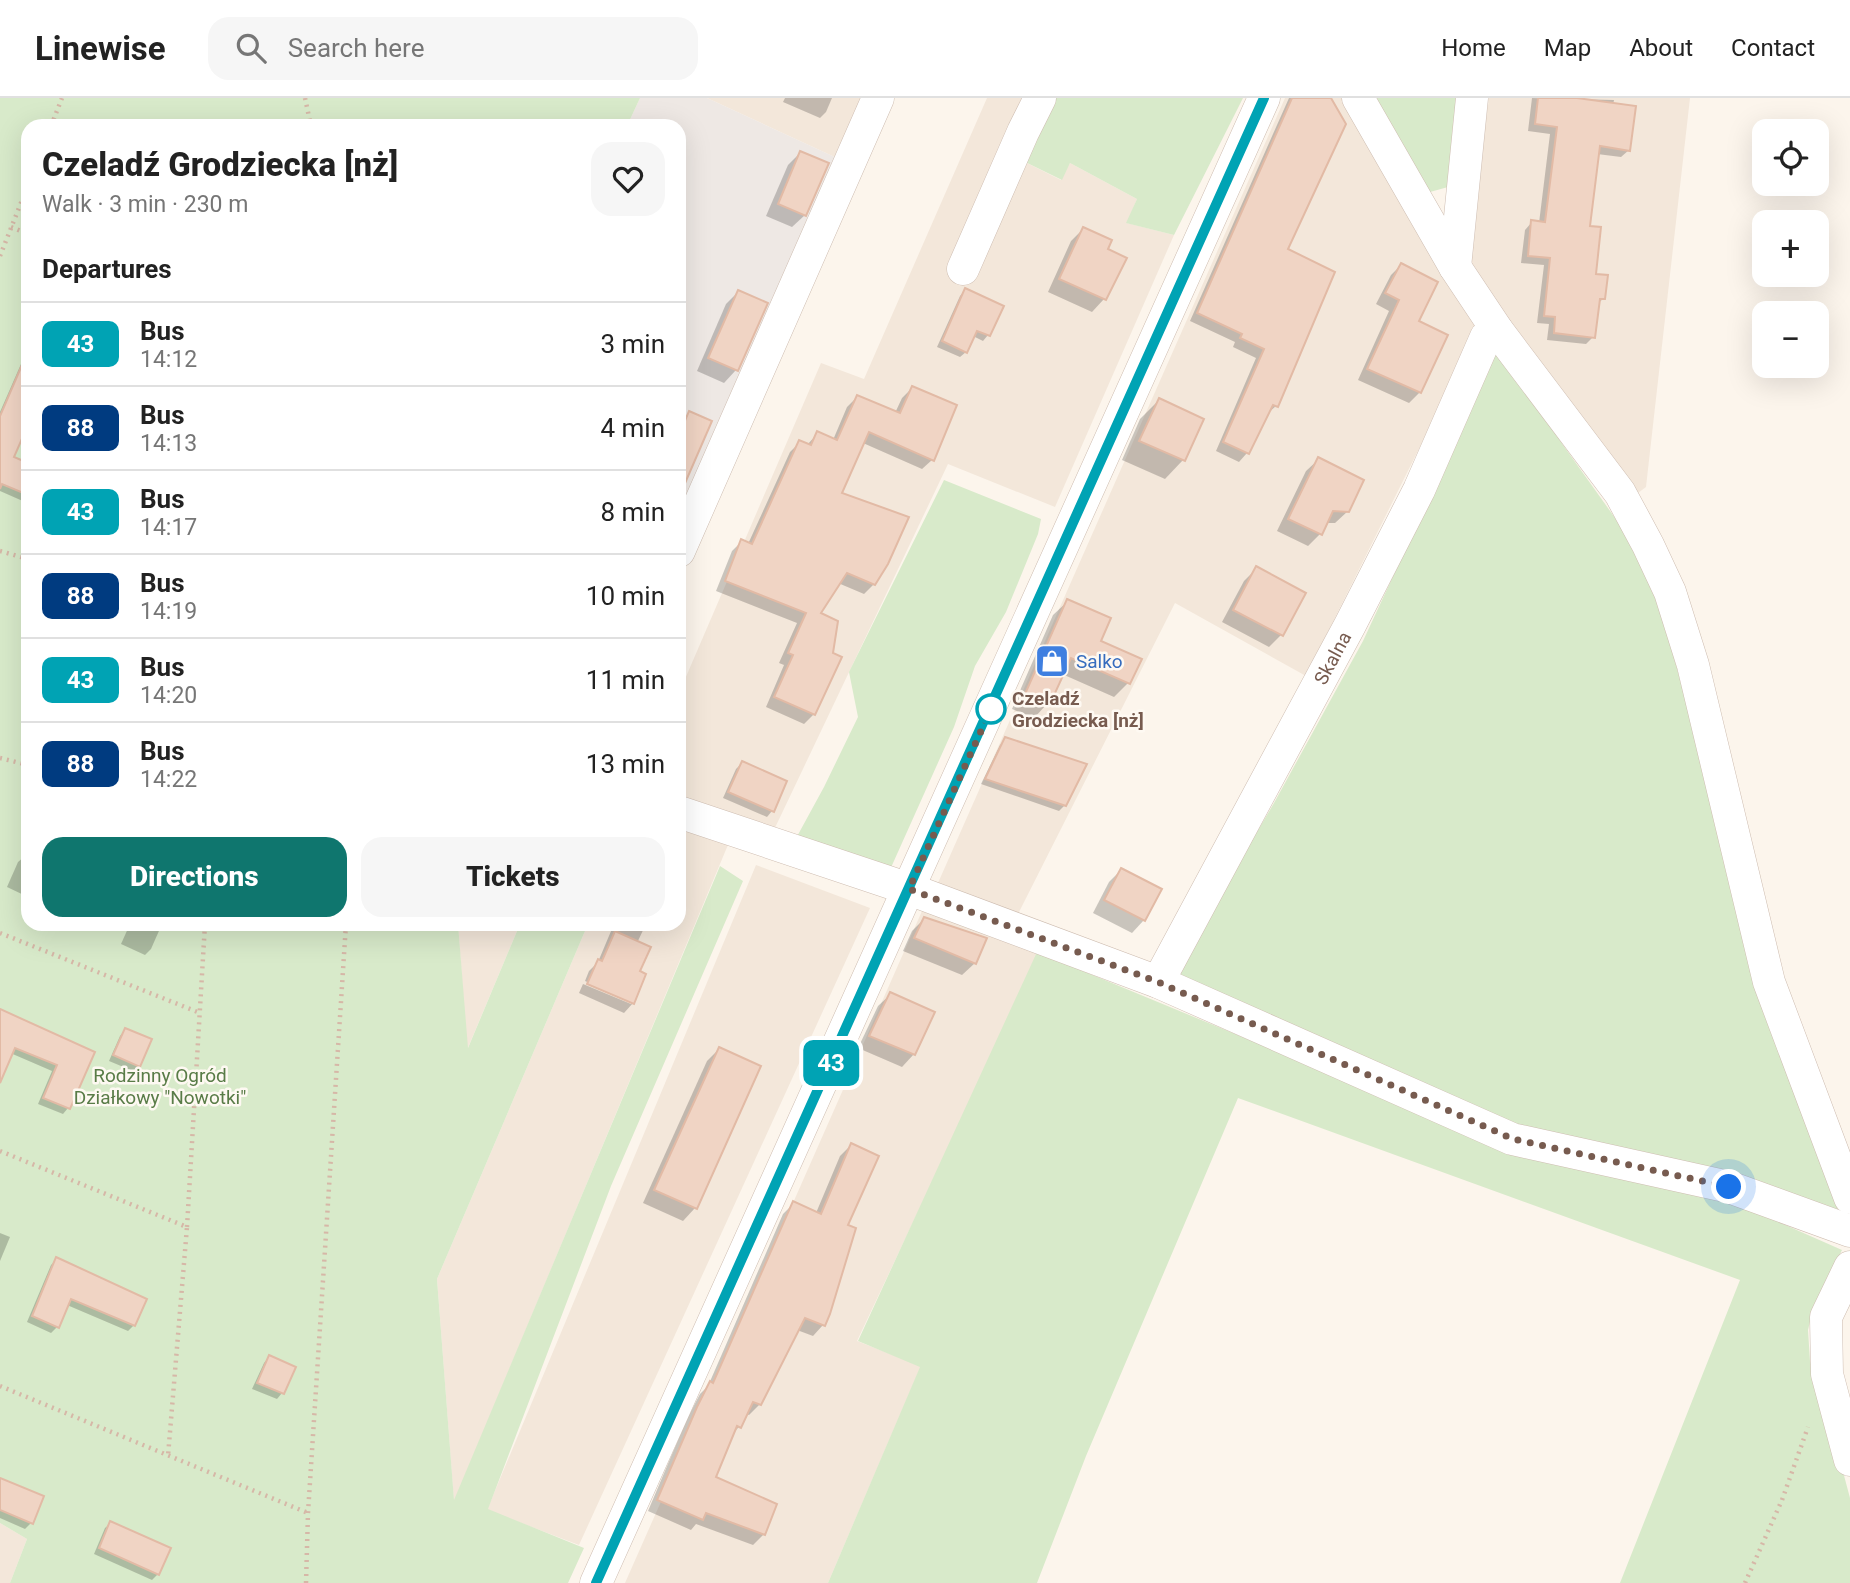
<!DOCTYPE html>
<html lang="en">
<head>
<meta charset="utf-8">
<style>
	body { margin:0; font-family:Roboto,sans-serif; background:#f6f6f6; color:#222; height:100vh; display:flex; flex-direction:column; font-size:26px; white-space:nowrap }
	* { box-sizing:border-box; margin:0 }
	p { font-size:23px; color:#767676 }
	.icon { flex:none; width:38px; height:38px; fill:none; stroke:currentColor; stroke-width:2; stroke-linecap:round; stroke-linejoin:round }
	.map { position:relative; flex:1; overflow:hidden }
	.drawer { position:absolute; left:21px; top:21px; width:665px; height:812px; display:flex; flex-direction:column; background:#fff; border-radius:21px; box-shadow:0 7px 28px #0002 }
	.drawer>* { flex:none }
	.badge { padding:0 14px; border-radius:10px; font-size:24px; line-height:46px }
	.fabs { position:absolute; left:1752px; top:21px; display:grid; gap:14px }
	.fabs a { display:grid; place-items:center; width:77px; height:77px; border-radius:14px; background:#fff; box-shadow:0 7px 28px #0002; font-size:35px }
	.you { position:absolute; width:35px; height:35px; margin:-18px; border:5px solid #fff; border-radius:50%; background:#1a73e8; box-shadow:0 0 0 10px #1a73e833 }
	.map>.badge { position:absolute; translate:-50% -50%; box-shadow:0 0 0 4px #fff }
	h2 { padding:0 21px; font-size:26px; line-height:63px }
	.round { display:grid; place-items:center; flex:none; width:74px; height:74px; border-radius:21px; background:#f6f6f6 }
	.headline { display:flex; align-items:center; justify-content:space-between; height:119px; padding:0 21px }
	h1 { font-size:33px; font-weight:800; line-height:52px }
	.action { display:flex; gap:14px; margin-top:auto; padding:14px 21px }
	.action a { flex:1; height:80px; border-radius:21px; background:#0f766e; color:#fff; font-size:28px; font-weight:800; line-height:80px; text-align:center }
	.action a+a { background:#f6f6f6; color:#222 }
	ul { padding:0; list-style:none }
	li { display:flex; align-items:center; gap:21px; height:84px; padding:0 21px; border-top:2px solid #e0e0e0 }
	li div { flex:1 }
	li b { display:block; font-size:26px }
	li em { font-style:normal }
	li .badge { min-width:77px; font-weight:700; text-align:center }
	header { display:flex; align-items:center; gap:42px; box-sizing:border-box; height:98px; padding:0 35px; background:#fff; border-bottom:2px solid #e0e0e0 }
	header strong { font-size:33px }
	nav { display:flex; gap:38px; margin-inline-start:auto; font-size:24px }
	.search { width:490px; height:63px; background:#f6f6f6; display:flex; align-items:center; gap:18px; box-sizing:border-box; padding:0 24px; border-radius:21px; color:#767676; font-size:26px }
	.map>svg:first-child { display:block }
	.residential { fill:#f3e7da }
	.industrial { fill:#eee8e4 }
	.green { fill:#d8eaca }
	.shadow { fill:#0003 }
	.building { fill:#f0d4c4; stroke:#e2baa5; stroke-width:2 }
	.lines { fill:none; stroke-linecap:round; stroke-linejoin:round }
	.minor-casing { stroke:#cebdb1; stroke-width:33 }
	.path { stroke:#d6b7a7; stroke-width:4.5; stroke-dasharray:2 5; stroke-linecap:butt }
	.minor { stroke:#fff; stroke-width:32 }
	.line-casing { stroke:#fff; stroke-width:16 }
	.line { stroke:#00a3b4; stroke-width:10 }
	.walk { stroke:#775b4f; stroke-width:7; stroke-dasharray:0 12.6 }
	.stop-dot { fill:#fff; stroke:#00a3b4; stroke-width:3.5 }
	.labels { text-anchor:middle; stroke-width:5; stroke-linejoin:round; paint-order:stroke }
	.street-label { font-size:19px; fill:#775b4f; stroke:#fef9f2 }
	.shop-label { font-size:19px; fill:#366cbe; stroke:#fef9f2; text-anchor:start }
	.stop-label { font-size:19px; font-weight:bold; fill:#775b4f; stroke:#fef9f2; text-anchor:start }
	.park-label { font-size:19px; fill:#597c47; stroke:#fef9f2 }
</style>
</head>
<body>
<header>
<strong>Linewise</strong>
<div class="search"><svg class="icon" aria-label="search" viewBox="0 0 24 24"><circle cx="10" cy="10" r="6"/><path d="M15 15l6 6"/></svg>Search here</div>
<nav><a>Home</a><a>Map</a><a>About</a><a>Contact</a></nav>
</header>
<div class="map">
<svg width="1850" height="1485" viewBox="0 0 1850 1485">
	<rect width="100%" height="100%" fill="#fcf5ec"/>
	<!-- residential -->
	<g class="residential">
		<path d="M707 0H865L839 61Z"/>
		<path d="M987 0H1027L1017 60 1061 82 1070 65 1137 101 1127 125 1174 137 1055 409 948 366 773 734 679 705V595L821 265 864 281Z"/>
		<path d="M1285 0H1343L1481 226 1306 578 1175 505 1015 822 934 794Z"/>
		<path d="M1489 0H1690L1646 389 1638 395 1466 167Z"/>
		<path d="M679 725 730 742 454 1404 437 1181 588 826H679Z"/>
		<path d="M756 767 870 810 579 1447 487 1412Z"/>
		<path d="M926 804 1042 851 857 1243 921 1268 828 1485H625Z"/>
		<path d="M458 826H520L467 952Z"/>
		<path d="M0 1425 27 1441 10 1485H0Z"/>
	</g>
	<!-- industrial -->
	<path class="industrial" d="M640 0H707L839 61 679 430V28H627Z"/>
	<!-- green -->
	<g class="green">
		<path d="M0 0H640L627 28H28V826H458L468 950 520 826H588L437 1181 454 1402 720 768 743 783 611 1088 488 1411 584 1450 568 1485H10L27 1441 0 1425Z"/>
		<path d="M1048 0H1243L1174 137 1126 125 1137 101 1070 65 1062 82 1017 60Z"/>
		<path d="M1375 0H1460L1448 89 1430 94Z"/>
		<path d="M1490 233 1563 347 1645 462 1660 506 1701 661 1738 819 1763 914 1837 1106 1838 1120 1490 1020 1171 879 1274 705 1363 543 1435 388Z"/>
		<path d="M944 382 1041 421 1038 436 1006 514 975 568 954 629 889 774 794 744 824 689 858 619 849 574Z"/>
		<path d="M1037 854 1443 1022 1722 1099 1842 1152 1814 1207 1808 1232 1810 1263 1822 1295 1850 1400V1485H1620L1740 1182 1238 1000 1086 1358 1037 1485H828L920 1269 858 1243Z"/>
	</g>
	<!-- shadow -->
	<g class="shadow">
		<path d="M785 0H832L826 14 820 20 783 4Z"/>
		<path d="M1289 0H1329L1286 151 1276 308 1267 316 1247 355 1239 364 1216 353 1256 260 1233 249 1235 244 1190 223Z"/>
		<path d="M1532 0 1614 2 1613 7 1629 52 1621 59 1597 56 1588 130 1594 177 1603 201 1597 206 1593 239 1586 246 1547 242 1549 226 1537 225 1544 167 1521 165 1525 132 1532 124 1539 125 1550 36 1528 33Z"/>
		<path d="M800 55 805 117 792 129 766 118 788 67Z"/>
		<path d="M1083 131 1105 152 1124 161 1104 201 1092 214 1048 194 1071 143Z"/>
		<path d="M1401 167 1416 224 1420 294 1409 305 1358 282 1389 213 1376 206 1391 177Z"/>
		<path d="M965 192 1002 209 988 237 983 243 973 238 966 254 960 259 937 249 960 198Z"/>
		<path d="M738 194 766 206 736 272 724 285 697 273 726 206Z"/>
		<path d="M28 250V323L12 360 28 366V401L25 404 0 393V314Z"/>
		<path d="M912 290 932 362 922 371 863 345 840 396 874 486 864 496 838 485 819 516 814 616 804 626 766 609 784 567 779 565 797 525 716 493 732 453 742 443 748 446 790 354 800 344 807 347 818 335 833 342 847 309 857 299 895 315 902 300Z"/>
		<path d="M1159 302 1183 362 1165 381 1122 362 1140 321Z"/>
		<path d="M690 315 679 395V326Z"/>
		<path d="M1319 361 1348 413 1335 425H1326L1320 436 1308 448 1277 433 1306 373Z"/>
		<path d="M1256 471 1281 537 1269 549 1222 524 1244 483Z"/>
		<path d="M1068 503 1128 585 1114 599 1062 576 1048 605 1034 620 1012 611 1053 517Z"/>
		<path d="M1006 641 1065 707 1059 713 981 686 1000 647Z"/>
		<path d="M742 665 785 684 772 713 767 719 723 700 736 671Z"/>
		<path d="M24 759 28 760V799L7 789 18 764Z"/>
		<path d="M1121 772 1144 822 1132 835 1093 815 1109 784Z"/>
		<path d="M924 821 975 865 962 877 903 853 912 833Z"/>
		<path d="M130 826H162L151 851 145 857 121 846Z"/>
		<path d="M614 826H646L637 845 638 874 633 905 624 915 579 895 583 886 631 906V903L585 883 589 873 598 864Z"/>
		<path d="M891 896 914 956 902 969 858 950 878 908Z"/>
		<path d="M0 914 93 955 68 1010 63 1016 38 1006 52 973 8 954 0 972Z"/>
		<path d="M125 932 139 968 133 973 109 963 120 938Z"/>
		<path d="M719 951 759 969 695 1110 683 1123 643 1105 707 963Z"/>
		<path d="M851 1047 846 1128 854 1131 823 1227 813 1238 797 1232 760 1306 749 1317 746 1316 739 1329 731 1337 714 1380 764 1436 753 1447 696 1426 691 1432 648 1413 687 1321 700 1296 708 1288 783 1116 794 1105 816 1115 840 1058Z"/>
		<path d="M0 1135 10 1139 0 1163Z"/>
		<path d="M57 1161 134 1227 128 1233 67 1207 57 1229 51 1235 27 1224 51 1167Z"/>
		<path d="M269 1259 282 1295 277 1301 252 1291 264 1265Z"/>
		<path d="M0 1381 31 1425 25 1431 0 1420Z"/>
		<path d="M111 1425 169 1451 158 1476 152 1482 94 1456 105 1430Z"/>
	</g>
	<!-- building -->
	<g class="building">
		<path d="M1292 0H1331L1346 26 1288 151 1335 174 1278 309 1273 307 1249 356 1223 344 1264 251 1240 240 1242 236 1197 215Z"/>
		<path d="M1538 0H1577L1636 8 1630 53 1600 48 1590 128 1601 129 1596 176 1608 177 1605 201H1600L1595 240 1554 235 1555 219 1544 218 1550 160 1528 158 1531 122 1545 124 1557 29 1535 26Z"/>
		<path d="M800 53 829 65 806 118 778 106Z"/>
		<path d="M1083 129 1112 142 1108 151 1127 160 1106 202 1059 181Z"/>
		<path d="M1401 165 1438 184 1419 223 1448 237 1421 295 1367 271 1399 202 1385 195Z"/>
		<path d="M965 190 1004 208 990 238 977 233 967 255 942 243Z"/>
		<path d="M738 192 768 205 738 273 708 260Z"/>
		<path d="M28 253V327L14 359 28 365V397L2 386 0 391V318Z"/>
		<path d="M912 288 957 307 934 363 869 334 842 395 909 419 888 466 875 487 847 475 821 515 838 523 833 555 842 559 815 617 774 599 793 557 788 555 806 515 725 483 741 441 752 446 799 342 811 347 817 333 837 342 857 297 900 315Z"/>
		<path d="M1159 300 1204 321 1185 363 1139 343Z"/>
		<path d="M689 313 712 323 679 399V337Z"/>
		<path d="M1318 359 1364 382 1349 414 1333 413 1322 437 1288 421Z"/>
		<path d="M1256 468 1306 495 1283 538 1233 512Z"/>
		<path d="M1067 501 1111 520 1101 543 1142 561 1130 586 1071 560 1050 606 1025 596Z"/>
		<path d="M1005 639 1087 666 1066 708 985 681Z"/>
		<path d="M742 663 787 683 774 714 728 694Z"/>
		<path d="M1121 770 1162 791 1145 823 1104 802Z"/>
		<path d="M924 819 987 840 976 866 914 840Z"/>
		<path d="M615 833 651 849 640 873 646 876 634 906 587 886 598 861 602 863Z"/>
		<path d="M890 894 935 914 915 957 869 938Z"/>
		<path d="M0 911 95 954 70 1011 43 1000 57 967 15 950 0 985Z"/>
		<path d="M125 930 152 941 140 969 113 957Z"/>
		<path d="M719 949 761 968 697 1111 654 1092Z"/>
		<path d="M851 1045 879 1058 848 1127 856 1130 830 1216 825 1228 805 1220 761 1307 753 1304 741 1330 737 1328 716 1379 777 1406 765 1437 706 1415 703 1422 657 1402 697 1309 710 1283 713 1285 793 1103 821 1116Z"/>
		<path d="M56 1159 147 1201 135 1228 71 1201 59 1230 32 1218Z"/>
		<path d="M269 1257 296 1269 284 1296 257 1285Z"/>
		<path d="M0 1380 44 1398 33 1426 0 1412Z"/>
		<path d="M110 1423 171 1450 159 1477 99 1450Z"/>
	</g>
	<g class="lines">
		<!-- minor casing -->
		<g class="minor-casing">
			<g id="minor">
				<path d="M1358 0 1455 169 1497 232 1620 395 1648 447 1670 494 1693 567 1769 884 1850 1100"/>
				<path d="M1455 169 1472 0"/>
				<path d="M963 171 1023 34 1040 0"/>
				<path d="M679 453 878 0"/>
				<path d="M679 714 909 791 1158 884 1512 1041 1729 1089 1850 1133"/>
				<path id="s1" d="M1158 884 1350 527 1419 392 1486 239 1497 232"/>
				<path d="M1850 1169 1826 1219 1827 1276 1850 1362"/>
				<path d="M596 1485 1264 0"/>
			</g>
		</g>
		<!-- path -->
		<g class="path">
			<path d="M305 0 311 28"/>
			<path d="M51 28 62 0"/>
			<path d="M11 129 28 136"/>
			<path d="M0 158 28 87"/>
			<path d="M0 453 28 461"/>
			<path d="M0 660 28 667"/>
			<path d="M0 835 200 915"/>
			<path d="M0 1053 187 1129 168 1358"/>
			<path d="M187 1129 205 826"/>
			<path d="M0 1288 308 1415"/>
			<path d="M306 1485 308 1415 346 826"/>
			<path d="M1745 1485 1782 1402 1808 1329"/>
		</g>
		<!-- minor -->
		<use href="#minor" class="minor"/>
	</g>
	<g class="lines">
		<!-- line casing -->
		<g class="line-casing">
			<path id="line" d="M596 1485 1264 0"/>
		</g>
		<!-- line -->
		<use href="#line" class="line"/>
		<!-- walk -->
		<path class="walk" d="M991 611 909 791 1158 884 1513 1041 1729 1089"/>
	</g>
	<!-- icons -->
	<defs>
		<g id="shop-square" transform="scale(1.75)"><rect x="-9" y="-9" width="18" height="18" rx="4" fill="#3f7fe0" stroke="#fef9f2"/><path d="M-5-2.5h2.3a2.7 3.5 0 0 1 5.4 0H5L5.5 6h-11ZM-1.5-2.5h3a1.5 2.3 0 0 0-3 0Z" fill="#fff"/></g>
	</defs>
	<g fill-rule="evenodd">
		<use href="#shop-square" x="1052" y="563"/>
	</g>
	<!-- markers -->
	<circle class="stop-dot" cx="991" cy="611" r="14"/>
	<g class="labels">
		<!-- street labels -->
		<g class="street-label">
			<text dy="7" stroke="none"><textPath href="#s1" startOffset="368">Skalna</textPath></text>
		</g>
		<!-- shop labels -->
		<g class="shop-label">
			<text x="1076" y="570">Salko</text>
		</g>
		<!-- stop labels -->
		<g class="stop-label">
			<text x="1012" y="607">Czeladź<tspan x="1012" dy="22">Grodziecka [nż]</tspan></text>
		</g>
		<!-- park labels -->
		<g class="park-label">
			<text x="160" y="984">Rodzinny Ogród<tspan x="160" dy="22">Działkowy "Nowotki"</tspan></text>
		</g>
	</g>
</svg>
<div class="fabs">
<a><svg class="icon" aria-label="locate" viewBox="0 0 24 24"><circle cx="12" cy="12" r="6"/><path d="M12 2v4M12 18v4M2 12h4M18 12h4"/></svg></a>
<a>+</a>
<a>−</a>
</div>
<div class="you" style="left:1729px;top:1089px"></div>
<b class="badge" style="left:831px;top:965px;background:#00a3b4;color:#fff">43</b>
<section class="drawer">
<div class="headline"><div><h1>Czeladź Grodziecka [nż]</h1><p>Walk · 3 min · 230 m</p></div><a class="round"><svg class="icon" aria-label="heart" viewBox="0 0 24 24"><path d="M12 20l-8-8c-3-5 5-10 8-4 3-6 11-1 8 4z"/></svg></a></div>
<h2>Departures</h2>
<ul>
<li><span class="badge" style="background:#00a3b4;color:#fff">43</span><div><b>Bus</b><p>14:12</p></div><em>3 min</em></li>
<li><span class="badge" style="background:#003b80;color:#fff">88</span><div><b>Bus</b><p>14:13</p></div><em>4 min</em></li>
<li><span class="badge" style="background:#00a3b4;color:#fff">43</span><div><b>Bus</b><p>14:17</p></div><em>8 min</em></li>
<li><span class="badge" style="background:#003b80;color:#fff">88</span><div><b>Bus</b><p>14:19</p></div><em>10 min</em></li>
<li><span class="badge" style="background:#00a3b4;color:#fff">43</span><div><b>Bus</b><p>14:20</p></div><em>11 min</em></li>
<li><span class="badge" style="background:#003b80;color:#fff">88</span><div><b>Bus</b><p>14:22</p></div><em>13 min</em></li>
</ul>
<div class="action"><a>Directions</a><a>Tickets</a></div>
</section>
</div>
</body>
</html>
